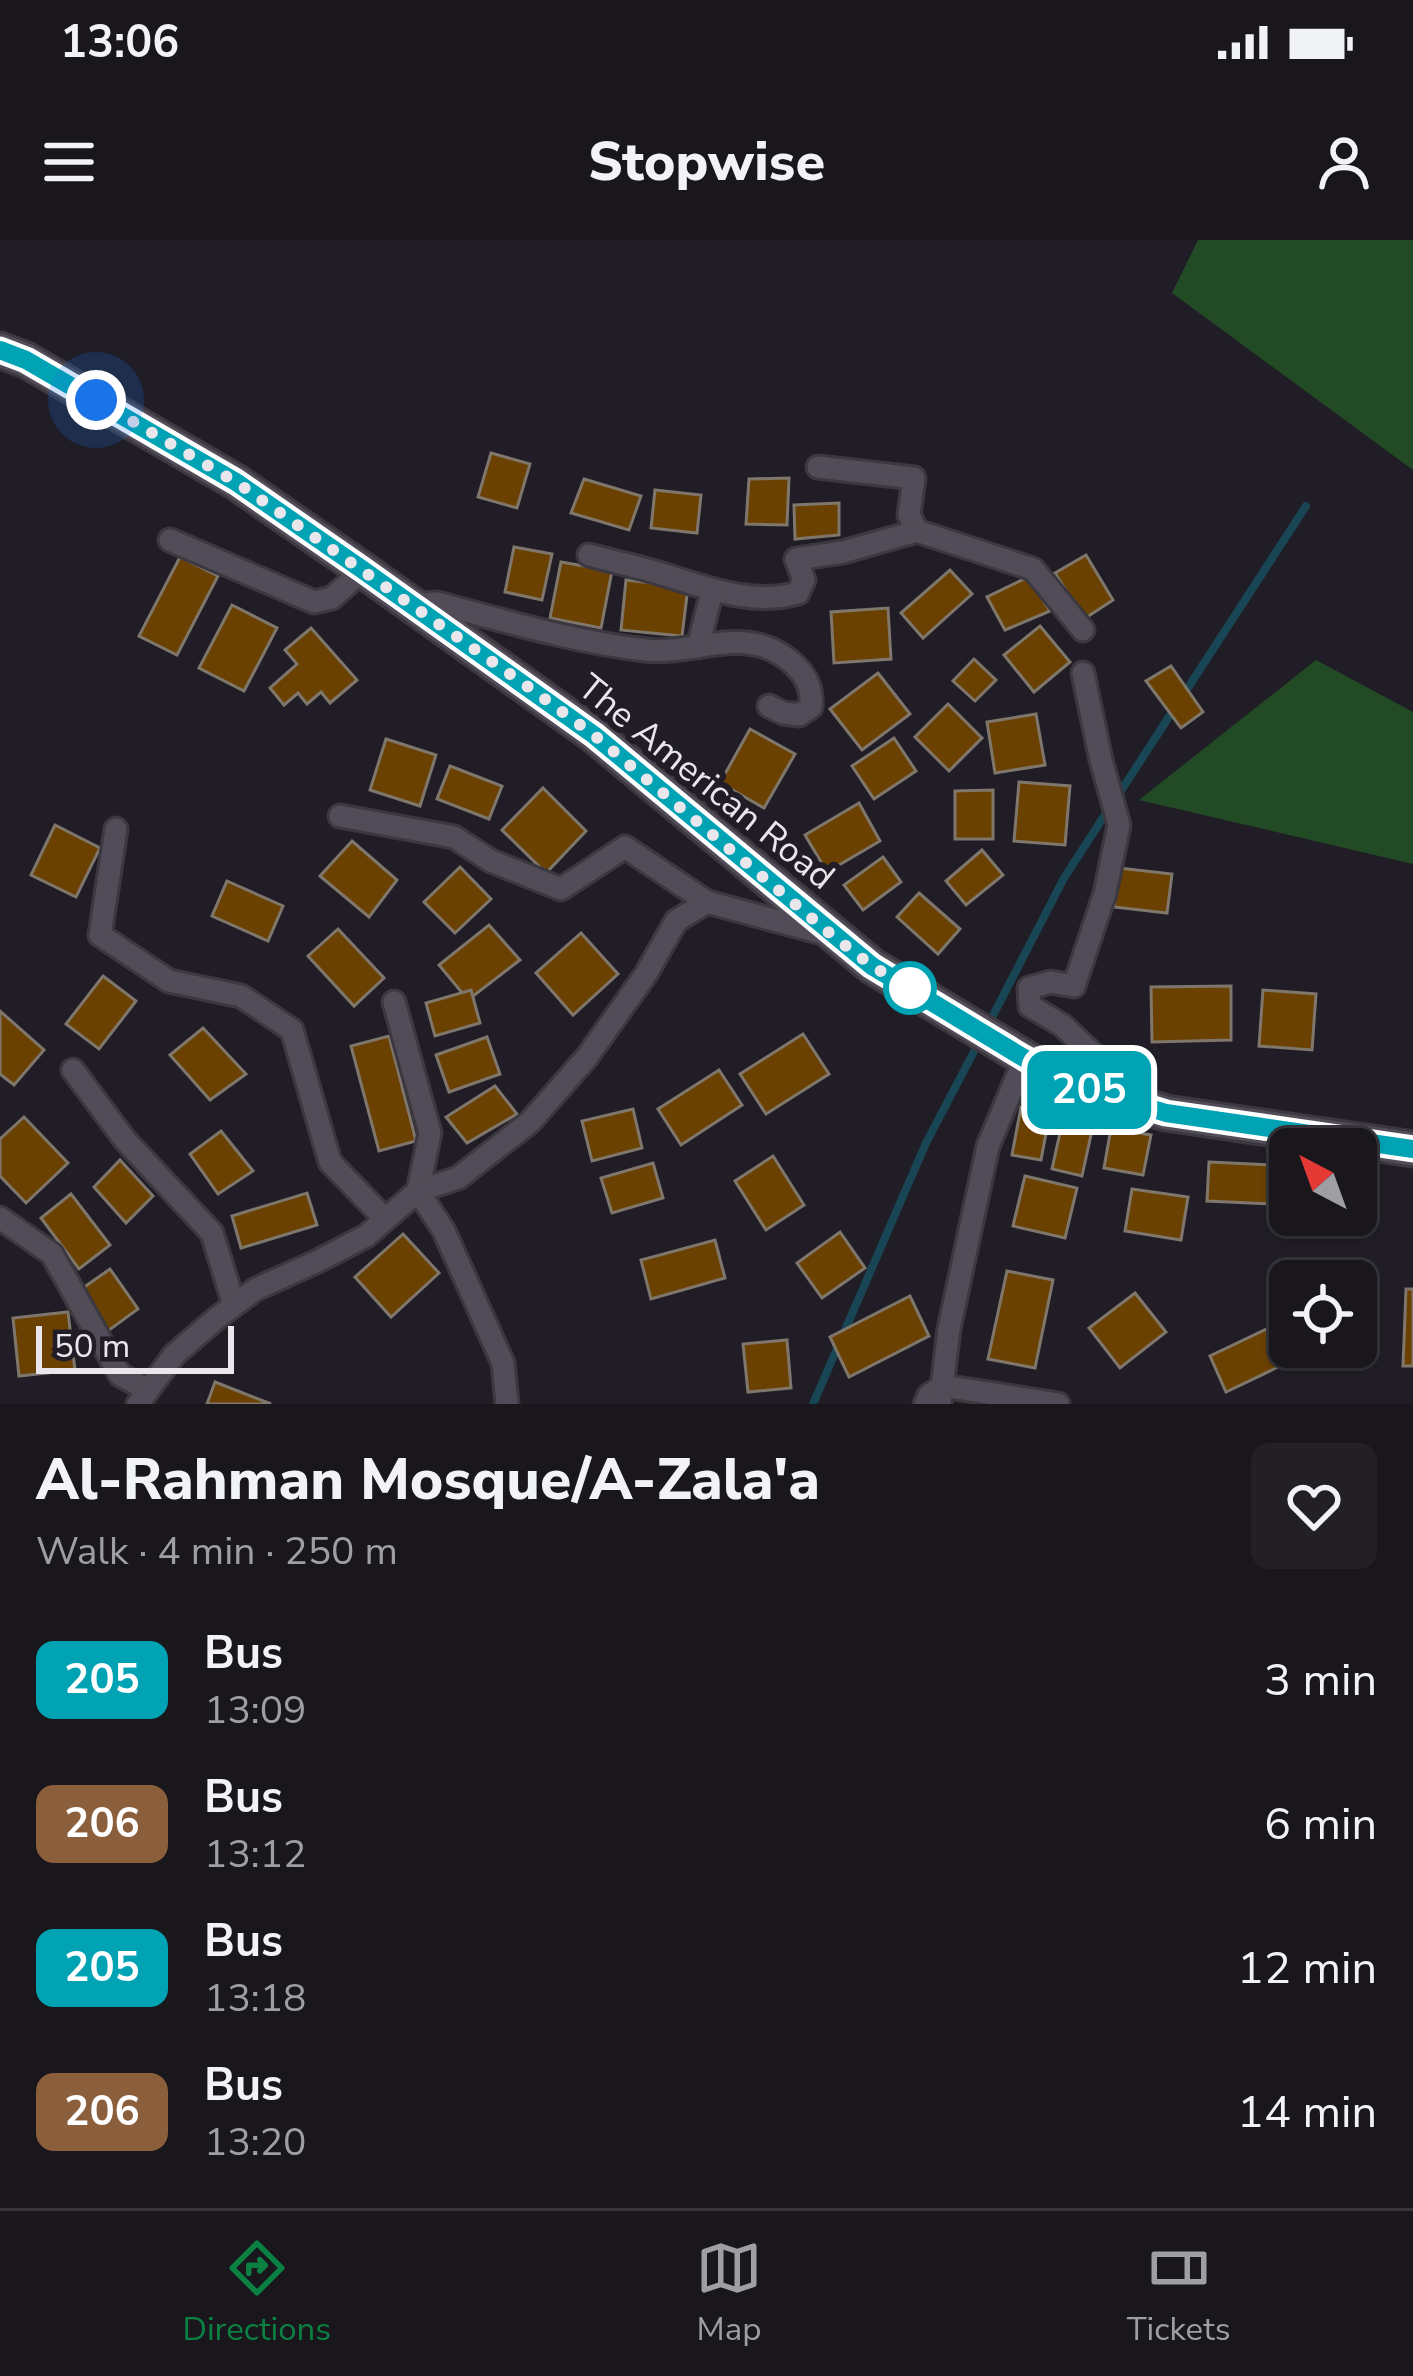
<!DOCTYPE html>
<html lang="en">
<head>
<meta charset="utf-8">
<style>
	body { margin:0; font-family:"Nunito Sans",sans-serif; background:#221f25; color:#f1f3f6; height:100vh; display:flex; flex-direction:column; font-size:45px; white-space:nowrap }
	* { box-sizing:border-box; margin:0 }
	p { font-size:39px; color:#9f9fa3 }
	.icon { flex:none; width:66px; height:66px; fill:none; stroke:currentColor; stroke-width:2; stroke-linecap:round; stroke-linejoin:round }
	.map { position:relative; height:1164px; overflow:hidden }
	.side { display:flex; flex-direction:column; background:#19161c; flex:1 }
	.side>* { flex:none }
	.badge { padding:0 24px; border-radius:18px; font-size:42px; line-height:78px }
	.needle { width:78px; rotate:319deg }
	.fabs { position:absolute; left:1269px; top:888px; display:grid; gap:24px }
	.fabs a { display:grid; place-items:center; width:108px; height:108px; border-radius:18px; background:#19161c; box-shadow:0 3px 9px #0004,0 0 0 3px #37353b; font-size:60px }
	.scale { position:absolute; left:36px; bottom:30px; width:198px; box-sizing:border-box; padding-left:12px; border:6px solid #e9e6ec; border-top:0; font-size:33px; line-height:42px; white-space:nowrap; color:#e9e6ec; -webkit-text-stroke:9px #211d26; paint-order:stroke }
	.you { position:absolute; width:60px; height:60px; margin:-30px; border:9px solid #fff; border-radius:50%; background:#1a73e8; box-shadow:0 0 0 18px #1a73e833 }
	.map>.badge { position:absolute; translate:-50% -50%; box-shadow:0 0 0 6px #fff }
	.round { display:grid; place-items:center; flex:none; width:126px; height:126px; border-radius:18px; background:#221f25 }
	.overview { display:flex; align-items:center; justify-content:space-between; height:204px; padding:0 36px }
	h1 { font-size:57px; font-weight:800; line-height:90px }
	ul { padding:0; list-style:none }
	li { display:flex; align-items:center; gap:36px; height:144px; padding:0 36px }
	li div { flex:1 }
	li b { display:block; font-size:45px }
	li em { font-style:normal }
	li .badge { min-width:132px; font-weight:700; text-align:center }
	.status { display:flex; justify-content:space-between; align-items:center; height:84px; padding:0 60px; background:#19161c; direction:ltr }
	.status svg { height:33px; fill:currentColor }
	header { display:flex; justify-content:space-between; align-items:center; height:156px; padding:0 36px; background:#19161c; font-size:54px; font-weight:800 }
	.tabs { display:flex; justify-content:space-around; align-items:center; height:168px; border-top:3px solid #37353b; background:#19161c; font-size:33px; color:#9f9fa3 }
	.tabs a { display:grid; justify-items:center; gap:6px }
	.tabs .selected { color:#0b8043 }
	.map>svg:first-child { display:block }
	.green { fill:#224a25 }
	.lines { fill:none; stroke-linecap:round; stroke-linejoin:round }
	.stream { stroke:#194654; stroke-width:8 }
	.building { fill:#6a4100; stroke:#7f766c; stroke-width:3 }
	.street-casing { stroke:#3c3840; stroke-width:27 }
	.secondary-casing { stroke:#3c3840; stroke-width:39 }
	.street { stroke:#514c57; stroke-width:21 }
	.secondary { stroke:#514c57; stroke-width:33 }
	.line-casing { stroke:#fff; stroke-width:27 }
	.line { stroke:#00a3b4; stroke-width:18 }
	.walk { stroke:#e9e6ec; stroke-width:12; stroke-dasharray:0 21.6 }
	.stop-dot { fill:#fff; stroke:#00a3b4; stroke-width:6 }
	.labels { text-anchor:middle; stroke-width:12; stroke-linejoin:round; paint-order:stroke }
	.street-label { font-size:36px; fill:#e9e6ec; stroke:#211d26 }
</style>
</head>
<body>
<div class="status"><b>13:06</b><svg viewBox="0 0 49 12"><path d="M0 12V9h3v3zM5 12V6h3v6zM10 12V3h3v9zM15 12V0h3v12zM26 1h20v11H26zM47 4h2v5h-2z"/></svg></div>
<header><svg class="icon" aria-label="menu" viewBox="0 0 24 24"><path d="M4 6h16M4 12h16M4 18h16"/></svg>Stopwise<svg class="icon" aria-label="person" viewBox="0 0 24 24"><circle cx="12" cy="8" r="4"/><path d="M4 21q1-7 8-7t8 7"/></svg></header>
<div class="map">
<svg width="1413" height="1164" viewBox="0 0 1413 1164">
	<rect width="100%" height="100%" fill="#211d26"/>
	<!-- green -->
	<g class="green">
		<path d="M1198 0H1413V230L1172 53Z"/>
		<path d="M1316 420 1413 472V624L1139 560Z"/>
	</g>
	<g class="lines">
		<!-- stream -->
		<g class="stream">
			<path d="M1182 457 1306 266"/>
			<path d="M1117 557 1174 469"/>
			<path d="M987 787 1064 638 1108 570"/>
			<path d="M813 1164 926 903 980 800"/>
		</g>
	</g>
	<!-- building -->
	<g class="building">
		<path d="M491 213 530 224 517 268 478 257Z"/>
		<path d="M789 238 787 285 746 284 749 239Z"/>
		<path d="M584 239 641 256 629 290 571 273Z"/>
		<path d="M655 250 701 255 697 293 651 288Z"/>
		<path d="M839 263V295L795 299 794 265Z"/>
		<path d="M514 307 552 314 542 360 505 352Z"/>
		<path d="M1086 315 1113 360 1084 379 1055 333Z"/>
		<path d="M180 317 218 336 177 415 139 396Z"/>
		<path d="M561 322 612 331 601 388 550 378Z"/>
		<path d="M950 330 972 354 923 398 901 373Z"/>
		<path d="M1028 337 1050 371 1005 390 987 357Z"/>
		<path d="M626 340 688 347 682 396 621 390Z"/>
		<path d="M232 365 277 388 244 451 199 428Z"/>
		<path d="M888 368 891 419 834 423 831 372Z"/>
		<path d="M1040 386 1070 422 1034 452 1004 415Z"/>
		<path d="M311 388 357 440 330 463 321 452 307 464 298 453 284 465 270 448 297 424 285 410Z"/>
		<path d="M974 419 996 440 975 461 953 441Z"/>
		<path d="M1171 426 1203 472 1181 488 1146 441Z"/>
		<path d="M878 433 910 474 862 510 830 469Z"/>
		<path d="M948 464 982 498 949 531 915 497Z"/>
		<path d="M1036 474 1045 525 995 533 987 482Z"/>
		<path d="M750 489 795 514 764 568 720 543Z"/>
		<path d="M894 498 916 531 874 559 852 526Z"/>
		<path d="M386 499 436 515 420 566 370 550Z"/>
		<path d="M450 526 502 546 489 579 437 559Z"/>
		<path d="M1019 542 1070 546 1065 605 1014 601Z"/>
		<path d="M543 548 586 591 546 633 502 590Z"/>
		<path d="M993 550V599H955V551Z"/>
		<path d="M859 563 880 601 827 632 805 595Z"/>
		<path d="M55 585 100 608 76 657 31 635Z"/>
		<path d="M352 601 397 640 369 677 320 636Z"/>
		<path d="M982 610 1003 635 966 665 946 641Z"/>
		<path d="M883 617 901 642 863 670 844 645Z"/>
		<path d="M460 627 491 659 455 693 424 662Z"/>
		<path d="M1119 628 1172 634 1167 673 1114 667Z"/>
		<path d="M227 641 283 666 268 701 212 676Z"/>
		<path d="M919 653 960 689 938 714 897 677Z"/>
		<path d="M489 685 520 720 468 760 439 725Z"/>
		<path d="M338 689 384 738 354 766 308 716Z"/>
		<path d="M581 693 618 734 573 775 536 733Z"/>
		<path d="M103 736 136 761 99 809 66 784Z"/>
		<path d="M1231 746V800L1152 802 1151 747Z"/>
		<path d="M471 750 480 783 435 796 426 763Z"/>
		<path d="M1263 750 1316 754 1312 810 1259 806Z"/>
		<path d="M0 771 44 810 14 845 0 834Z"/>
		<path d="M203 788 246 834 210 860 170 815Z"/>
		<path d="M803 794 829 834 766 874 740 834Z"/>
		<path d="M389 796 416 901 379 911 351 806Z"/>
		<path d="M487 797 500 834 449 852 436 815Z"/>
		<path d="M719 830 742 865 681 905 658 869Z"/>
		<path d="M495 846 517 874 467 903 446 877Z"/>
		<path d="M1021 867 1050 872 1041 920 1012 915Z"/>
		<path d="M633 869 642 908 592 921 582 881Z"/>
		<path d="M1064 875 1094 881 1082 936 1052 929Z"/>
		<path d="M24 877 68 923 26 963 0 936V899Z"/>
		<path d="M1111 888 1151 895 1143 935 1104 928Z"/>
		<path d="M221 891 253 931 218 954 190 914Z"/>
		<path d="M773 916 804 965 766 990 735 941Z"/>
		<path d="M120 920 153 956 126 983 94 947Z"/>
		<path d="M1209 922 1274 925 1272 964 1207 961Z"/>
		<path d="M653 923 663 958 612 973 601 938Z"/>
		<path d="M1025 936 1077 948 1065 998 1013 986Z"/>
		<path d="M1132 949 1188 957 1181 1000 1125 991Z"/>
		<path d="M307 953 317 985 241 1008 232 976Z"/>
		<path d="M71 954 110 1005 79 1029 41 978Z"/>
		<path d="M840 992 865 1028 822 1058 797 1023Z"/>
		<path d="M403 994 439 1033 391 1077 355 1037Z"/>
		<path d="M715 1000 725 1038 651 1059 641 1020Z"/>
		<path d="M110 1029 138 1069 101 1096 73 1055Z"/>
		<path d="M1007 1031 1053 1040 1035 1128 988 1119Z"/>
		<path d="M1406 1049H1413V1126H1403Z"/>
		<path d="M1135 1053 1166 1092 1120 1128 1089 1088Z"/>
		<path d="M910 1056 929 1096 849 1137 830 1097Z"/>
		<path d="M68 1072 75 1130 19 1136 13 1078Z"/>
		<path d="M1281 1082 1297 1118 1226 1152 1210 1116Z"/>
		<path d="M787 1100 791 1148 748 1152 743 1104Z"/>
		<path d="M215 1142 271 1164H207Z"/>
	</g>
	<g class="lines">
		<!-- street casing -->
		<g class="street-casing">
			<g id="street">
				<path d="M818 227 914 238 909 275 917 291 1033 329 1083 390"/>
				<path d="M170 300 314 362 332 358 363 330"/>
				<path d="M589 315C614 322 640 327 665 335 707 348 753 366 798 353L804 340 796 319 843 312 917 291"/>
				<path d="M414 365 437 363C505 381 575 402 645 410 687 415 732 391 773 410 796 422 814 440 811 467L799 475 783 473 769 466"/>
				<path d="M698 407 712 351"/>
				<path d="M1083 433 1101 520 1119 585 1105 653 1074 746 1051 742 1029 748 1030 766 1062 785 1093 814 1092 851"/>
				<path d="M340 576 454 597 491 621 561 649 625 607 707 662"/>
				<path d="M116 589 100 695 169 741 241 756 292 790 330 922 385 979"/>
				<path d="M394 762 430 893 418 951 444 991 503 1123 507 1164"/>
				<path d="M73 830 125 900 212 993 234 1065"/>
				<path d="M0 978 52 1014 120 1135 148 1150"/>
				<path d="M138 1164 174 1115 217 1078 256 1049 318 1021 366 996 418 951 458 938 530 882 587 817 646 734 676 681 707 662 826 694"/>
				<path d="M925 1164 929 1155 943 1146 1058 1164"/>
				<path d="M940 1164 949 1089 988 906 1025 818"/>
			</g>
		</g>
		<!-- secondary casing -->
		<g class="secondary-casing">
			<path id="secondary" d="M0 110 26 120 236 242 363 330 594 495 872 726 1025 818 1074 845 1166 873 1413 909"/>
		</g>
		<!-- street -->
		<use href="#street" class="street"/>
		<!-- secondary -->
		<use href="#secondary" class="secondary"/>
	</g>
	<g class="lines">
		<!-- line casing -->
		<g class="line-casing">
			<path id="line" d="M0 110 26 120 236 242 363 330 594 495 872 726 1024 818 1074 845 1166 873 1413 909"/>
		</g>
		<!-- line -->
		<use href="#line" class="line"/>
		<!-- walk -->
		<path class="walk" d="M96 160 236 242 527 446 594 495 833 696 872 726 912 749 910 748"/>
	</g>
	<!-- markers -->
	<circle class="stop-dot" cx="910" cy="748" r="24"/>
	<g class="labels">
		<!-- street labels -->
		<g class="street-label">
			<text transform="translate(707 541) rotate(39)" y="13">The American Road</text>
		</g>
	</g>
</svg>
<div class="fabs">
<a><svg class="needle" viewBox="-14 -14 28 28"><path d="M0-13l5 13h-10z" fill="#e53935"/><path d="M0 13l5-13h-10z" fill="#9f9fa3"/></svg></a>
<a><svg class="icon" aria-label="locate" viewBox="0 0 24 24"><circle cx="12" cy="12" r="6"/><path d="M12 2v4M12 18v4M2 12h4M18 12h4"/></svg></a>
</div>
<div class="scale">50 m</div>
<div class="you" style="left:96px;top:160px"></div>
<b class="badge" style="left:1089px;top:850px;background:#00a3b4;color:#fff">205</b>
</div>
<section class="side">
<div class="overview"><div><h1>Al-Rahman Mosque/A-Zala'a</h1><p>Walk · 4 min · 250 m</p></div><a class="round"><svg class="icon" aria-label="heart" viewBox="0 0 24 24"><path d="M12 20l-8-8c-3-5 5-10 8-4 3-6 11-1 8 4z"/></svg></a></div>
<ul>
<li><span class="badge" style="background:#00a3b4;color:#fff">205</span><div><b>Bus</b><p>13:09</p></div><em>3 min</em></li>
<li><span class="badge" style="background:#8b5e3c;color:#fff">206</span><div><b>Bus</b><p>13:12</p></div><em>6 min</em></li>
<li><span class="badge" style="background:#00a3b4;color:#fff">205</span><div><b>Bus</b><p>13:18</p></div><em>12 min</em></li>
<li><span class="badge" style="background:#8b5e3c;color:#fff">206</span><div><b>Bus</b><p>13:20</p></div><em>14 min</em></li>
</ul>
</section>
<nav class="tabs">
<a class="selected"><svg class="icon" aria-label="directions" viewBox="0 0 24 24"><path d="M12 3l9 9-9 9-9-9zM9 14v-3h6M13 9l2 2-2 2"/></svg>Directions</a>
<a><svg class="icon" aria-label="map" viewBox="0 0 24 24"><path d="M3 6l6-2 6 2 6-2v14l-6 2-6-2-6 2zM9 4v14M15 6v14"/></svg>Map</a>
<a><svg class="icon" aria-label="tickets" viewBox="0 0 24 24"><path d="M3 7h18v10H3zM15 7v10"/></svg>Tickets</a>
</nav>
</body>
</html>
